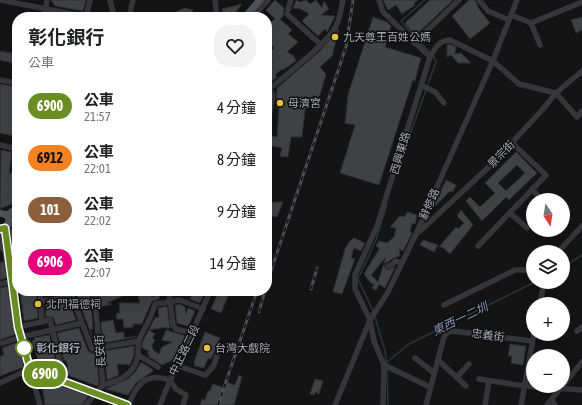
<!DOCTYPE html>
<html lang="zh-TW">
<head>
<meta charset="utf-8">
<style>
	body { margin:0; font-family:"Asap Condensed","Noto Sans TC",sans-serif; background:#f2f2f2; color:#202124; height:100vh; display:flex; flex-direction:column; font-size:15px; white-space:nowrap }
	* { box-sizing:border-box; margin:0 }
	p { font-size:13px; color:#757577 }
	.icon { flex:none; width:22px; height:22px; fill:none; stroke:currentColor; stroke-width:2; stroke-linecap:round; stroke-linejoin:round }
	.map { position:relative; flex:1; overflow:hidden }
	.side { position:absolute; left:12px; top:12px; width:260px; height:284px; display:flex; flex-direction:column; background:#fff; border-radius:16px; box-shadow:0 4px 16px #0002 }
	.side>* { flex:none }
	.badge { padding:0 8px; border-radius:13px; font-size:14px; line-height:26px }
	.needle { width:26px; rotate:168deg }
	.fabs { position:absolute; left:526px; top:193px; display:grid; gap:8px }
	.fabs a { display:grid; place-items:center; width:44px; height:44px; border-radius:50%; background:#fff; box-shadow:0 4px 16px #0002; font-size:20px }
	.map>.badge { position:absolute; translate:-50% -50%; box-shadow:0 0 0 2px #fff }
	.round { display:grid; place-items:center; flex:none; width:42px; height:42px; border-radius:16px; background:#f2f2f2 }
	.overview { display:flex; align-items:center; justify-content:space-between; height:68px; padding:0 16px }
	h1 { font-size:19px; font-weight:700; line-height:30px }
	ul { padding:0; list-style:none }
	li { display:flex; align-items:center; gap:12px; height:52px; padding:0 16px }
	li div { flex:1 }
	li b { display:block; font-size:15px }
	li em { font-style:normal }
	li .badge { min-width:44px; font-weight:700; text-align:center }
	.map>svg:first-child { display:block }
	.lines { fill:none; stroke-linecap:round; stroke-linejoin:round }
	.stream { stroke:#2c333a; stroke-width:1.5 }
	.building { fill:#404145; stroke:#2e2e31; fill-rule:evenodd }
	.minor { stroke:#35353a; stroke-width:5.5 }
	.major { stroke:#515259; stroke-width:7 }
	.rail-casing { stroke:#4c4d53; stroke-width:3 }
	.rail { stroke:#0f0f10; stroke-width:1.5; stroke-dasharray:4.5; stroke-linecap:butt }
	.line-casing { stroke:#fff; stroke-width:9 }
	.line { stroke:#6b8e23; stroke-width:6 }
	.poi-dot { fill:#ebc236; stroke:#0f0f10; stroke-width:1.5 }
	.stop-dot { fill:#fff; stroke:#6b8e23; stroke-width:2 }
	.labels { text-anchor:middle; stroke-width:3; stroke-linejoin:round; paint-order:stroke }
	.poi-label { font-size:11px; fill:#a6a9b5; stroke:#0f0f10; text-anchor:start }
	.street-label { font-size:11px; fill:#a6a9b5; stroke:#0f0f10 }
	.stop-label { font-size:11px; font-weight:bold; fill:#a6a9b5; stroke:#0f0f10; text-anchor:start }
	.water-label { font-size:12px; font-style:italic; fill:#7e92af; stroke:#0f0f10 }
</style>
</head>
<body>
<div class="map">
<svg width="582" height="405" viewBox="0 0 582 405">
	<rect width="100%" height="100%" fill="#141415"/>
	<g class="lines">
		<!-- stream -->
		<g class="stream">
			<path d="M416 38 401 21 425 0"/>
			<path d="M419 41 431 53"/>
			<path d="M398 168 436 62 433 55"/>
			<path d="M563 267 582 255"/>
			<path d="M373 311 358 279 376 240 387 204"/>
			<path d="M375 317 385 351 387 365"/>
			<path d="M387 362 409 344 535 282"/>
			<path d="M387 369 388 405"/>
		</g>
	</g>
	<!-- building -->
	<g class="building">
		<path d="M51 0H86L83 11 55 6Z"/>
		<path d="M275 0 284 8 283 16 280 19 292 30 288 34 298 42 287 52 294 56 296 61 283 70 282 69 275 75 277 77 267 85V68L273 63 268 59 271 56 270 52 274 48 267 40V25L275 19 266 10Z"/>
		<path d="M296 0 300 2 306 0 310 4 316 0 322 8 324 1 329 9 321 15 335 16 327 32 325 29 318 36 305 24 302 21 309 14 301 9 293 8Z"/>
		<path d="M383 0H418L414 3 415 5 402 14 396 5 388 10Z"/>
		<path d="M430 0H453L415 36 405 23Z"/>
		<path d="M469 0H475L479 9 490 23 470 39 452 16Z"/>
		<path d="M242 4 232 17H223L222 9Z"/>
		<path d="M185 8 193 10 190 17 176 14 177 11Z"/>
		<path d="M373 17 387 22 391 26 389 34 382 32 380 40 387 42 385 47 421 58 415 81 413 80 405 104 379 185 340 173 355 125 345 123 348 95Z"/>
		<path d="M582 17V30L576 33 571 20Z"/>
		<path d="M339 29 332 56 320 67 326 74 320 95 317 98 314 95 306 102 309 106 305 109 302 137H291L288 157 280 156 282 148 272 146V147H267V136L277 137 279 107H276L277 88 319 52Z"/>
		<path d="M449 44 456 47 455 54 461 53 471 63H458L451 55 447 57V45Z"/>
		<path d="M0 51 17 54V64L0 60Z"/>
		<path d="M0 84 17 87V119L14 136 0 133Z"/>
		<path d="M1 150 12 152 9 174 17 168V202L2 208H0Z"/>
		<path d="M516 152 537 173 509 200 506 197 482 221 466 201 470 197 480 207 495 193 485 183ZM517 165 525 173 506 191 498 183Z"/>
		<path d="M446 180 456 185 453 192 450 191 432 209Z"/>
		<path d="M269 202H283L277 217 268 216Z"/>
		<path d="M461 210 473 225 450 254 442 247H439L456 227 458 229 464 223 457 216Z"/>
		<path d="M408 212 417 215 415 224 412 223 410 232 412 233 403 251 399 249 400 256 394 258 384 264 385 268 388 270 395 267 385 288 379 284 376 290 372 288 374 285 370 282 364 274 378 251 379 248 376 246 379 241 387 243 394 237 396 228 390 227 400 216 404 217ZM386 257 378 282 371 275Z"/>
		<path d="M11 229H17V262L14 263 10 231Z"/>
		<path d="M0 234H1L7 278 0 280V262H4L2 250H0Z"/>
		<path d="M354 238 365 243 361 251 354 248 351 258 355 259 342 294 333 292 345 249 349 242Z"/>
		<path d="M423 240 438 245 434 252 420 245Z"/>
		<path d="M8 286 16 334 0 340V288Z"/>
		<path d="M20 291H36L38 318 24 321Z"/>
		<path d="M44 291H66V293L45 296Z"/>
		<path d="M75 291H90L93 329 90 330 95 344Z"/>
		<path d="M98 291H134L107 303 112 304 100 307Z"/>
		<path d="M151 291 152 297 160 293 159 299 152 301 142 324H133V327L124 328 123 319H116L117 313H120L119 303H140L137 292Z"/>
		<path d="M186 291H205L200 303 190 299 193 294Z"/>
		<path d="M219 291H230L221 313 211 309Z"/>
		<path d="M69 302 76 320 56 325 53 317H46L45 305Z"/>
		<path d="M180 304 185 307 186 314 188 308 195 311 189 325 187 326 177 323 175 305Z"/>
		<path d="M167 306 170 328 166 329 167 327 149 330 155 334 152 338 155 340 152 345 153 350 159 354 162 347 172 342 162 340 166 330 186 336 175 359 162 365 148 356 150 355 147 353 149 351 142 348V344L145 337 155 318 159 317 158 308Z"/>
		<path d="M113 320 116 333 124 332V338L136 336V337L103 343 101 322Z"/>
		<path d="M79 328 88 351 91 353H96L99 384 97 386 65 374 68 366 66 360 64 361 57 333Z"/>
		<path d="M205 332 220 338 211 359 208 358 204 368 195 366 194 362Z"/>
		<path d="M49 335 56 363 55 364 54 362 45 363 38 359 32 341 35 340 34 338Z"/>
		<path d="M18 342 24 367 0 376V356L4 355 2 348Z"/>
		<path d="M510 344 526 346 523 365 511 363 512 356H508Z"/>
		<path d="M134 346V355L130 365 117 364 119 375 107 380 104 351Z"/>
		<path d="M141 362 152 369 153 371 136 383 128 395 105 389 128 379 136 371Z"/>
		<path d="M239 375 242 377 234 405H200L202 399 205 400 208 391H210L213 384 225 388 227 382 235 385Z"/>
		<path d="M315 379 323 381 319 394 315 392 314 395 310 394Z"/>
		<path d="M50 382 54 383 88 396 82 405H45L42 385Z"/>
	</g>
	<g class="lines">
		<!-- minor -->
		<g class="minor">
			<path d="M0 0 88 17"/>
			<path d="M110 0 114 17"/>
			<path d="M215 0 217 17"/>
			<path d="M379 0 383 12 430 57 377 226 355 275V289L370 320 374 341 384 365 383 405"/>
			<path d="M479 0 488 11 509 20"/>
			<path d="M288 10 291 0"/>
			<path d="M287 14 320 44"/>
			<path d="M511 15 531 23 582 2"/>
			<path d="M44 17 47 0"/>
			<path d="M86 17 90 0"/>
			<path d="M129 17 133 0"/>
			<path d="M252 17 268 0"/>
			<path d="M531 23 540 45"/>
			<path d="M414 43 459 0"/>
			<path d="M430 57C435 48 438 41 450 40L493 61 519 84 556 93 577 117 582 111"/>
			<path d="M0 80 17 83"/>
			<path d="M421 85 435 92 444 103"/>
			<path d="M267 91C283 77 330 42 337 24 340 17 341 8 343 0"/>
			<path d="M269 117 273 95 269 89"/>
			<path d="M0 145 17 149"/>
			<path d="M15 164 17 146"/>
			<path d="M532 189 542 200"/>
			<path d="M510 213 527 228"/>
			<path d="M8 225H17"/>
			<path d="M5 228 18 327 40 405"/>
			<path d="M419 232 493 163 543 109 556 93 582 71"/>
			<path d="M478 246 546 175 512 143"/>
			<path d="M558 252 582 226"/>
			<path d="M388 266H390L396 261 402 263"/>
			<path d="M0 284 17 280"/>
			<path d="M40 291 42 322"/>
			<path d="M70 291 92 349 139 341"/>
			<path d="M169 291 173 325 176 329 193 333"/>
			<path d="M41 301 72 297"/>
			<path d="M540 304 544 282"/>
			<path d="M444 305 515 270H526L533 274"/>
			<path d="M18 327 50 320 61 366 57 379"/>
			<path d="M577 331 582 327"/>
			<path d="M0 344 21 337 82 323"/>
			<path d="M138 355 158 367"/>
			<path d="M415 358 434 373"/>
			<path d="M438 360 466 386"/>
			<path d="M384 365 430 387"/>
			<path d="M178 366 205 375 213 367 217 356"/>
			<path d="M457 377 469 364"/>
			<path d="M479 379 525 386 582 390"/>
			<path d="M170 380 176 389 186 395 183 405"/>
			<path d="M0 383 30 369 127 405"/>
			<path d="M103 385C119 381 134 375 138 356 139 351 137 345 139 340 144 328 152 318 155 304L180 300 203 309"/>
			<path d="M551 400 555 405"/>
			<path d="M86 405 103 385 94 291"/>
			<path d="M129 405C136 384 147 372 170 380"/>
			<path d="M160 405C175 366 195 329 210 291"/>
			<path d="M335 405 370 320 388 292 416 234 492 63 517 0"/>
			<path d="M426 405 444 337 447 333 453 331 532 341"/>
			<path d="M485 405 489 381"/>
			<path d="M521 405 534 334"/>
			<path d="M547 405 582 362"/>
		</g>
		<!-- major -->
		<g class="major">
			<path d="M245 17 260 0"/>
			<path d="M0 213 7 215 9 220 7 227 0 229"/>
			<path d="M7 215 17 208"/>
		</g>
		<!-- rail casing -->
		<g class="rail-casing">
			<g id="rail">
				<path d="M267 283 346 47 353 0"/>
				<path d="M311 289 317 268"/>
				<path d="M259 312 265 291"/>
				<path d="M218 405 257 291"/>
			</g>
		</g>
		<!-- rail -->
		<use href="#rail" class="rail"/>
	</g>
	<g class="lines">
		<!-- line casing -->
		<g class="line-casing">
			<path id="line" d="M0 229 5 228 18 327 30 369 127 405"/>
		</g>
		<!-- line -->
		<use href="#line" class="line"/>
	</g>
	<!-- markers -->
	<g class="poi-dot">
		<circle cx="335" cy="37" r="4"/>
		<circle cx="280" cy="103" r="4"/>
		<circle cx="38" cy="304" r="4"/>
		<circle cx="207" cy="348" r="4"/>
	</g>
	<circle class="stop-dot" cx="24" cy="348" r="8"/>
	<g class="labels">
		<!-- poi labels -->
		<g class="poi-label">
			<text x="343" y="41">九天尊王百姓公媽</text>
			<text x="288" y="107">母濟宮</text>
			<text x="46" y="308">北門福德祠</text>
			<text x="215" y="352">台灣大戲院</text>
		</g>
		<!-- street labels -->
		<g class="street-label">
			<text transform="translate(400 153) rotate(-73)" y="4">西興東路</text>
			<text transform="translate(501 154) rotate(-45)" y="4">景宗街</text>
			<text transform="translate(429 204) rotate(-66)" y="4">辭修路</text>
			<text transform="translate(488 335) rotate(8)" y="4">忠義街</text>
			<text transform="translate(184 350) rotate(-64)" y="4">中正路二段</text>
			<text transform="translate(100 351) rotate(-95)" y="4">長安街</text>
		</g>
		<!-- stop labels -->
		<g class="stop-label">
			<text x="36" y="352">彰化銀行</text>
		</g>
		<!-- water labels -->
		<g class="water-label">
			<text transform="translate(460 319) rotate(-26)" y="4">東西一二圳</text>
		</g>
	</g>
</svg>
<div class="fabs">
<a><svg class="needle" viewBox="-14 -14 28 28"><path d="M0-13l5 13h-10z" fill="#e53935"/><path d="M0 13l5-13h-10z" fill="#757577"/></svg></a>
<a><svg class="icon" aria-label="layers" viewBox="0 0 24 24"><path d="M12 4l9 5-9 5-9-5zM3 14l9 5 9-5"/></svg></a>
<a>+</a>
<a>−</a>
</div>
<b class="badge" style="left:45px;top:374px;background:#6b8e23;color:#fff">6900</b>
<section class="side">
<div class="overview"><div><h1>彰化銀行</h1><p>公車</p></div><a class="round"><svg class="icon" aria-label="heart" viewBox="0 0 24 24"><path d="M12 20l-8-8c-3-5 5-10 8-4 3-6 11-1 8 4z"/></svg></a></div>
<ul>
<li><span class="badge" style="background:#6b8e23;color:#fff">6900</span><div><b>公車</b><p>21:57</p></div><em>4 分鐘</em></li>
<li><span class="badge" style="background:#f58220;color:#111">6912</span><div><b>公車</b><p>22:01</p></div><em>8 分鐘</em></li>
<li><span class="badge" style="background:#8b5e3c;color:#fff">101</span><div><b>公車</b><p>22:02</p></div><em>9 分鐘</em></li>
<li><span class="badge" style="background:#e6007e;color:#fff">6906</span><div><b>公車</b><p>22:07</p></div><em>14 分鐘</em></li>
</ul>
</section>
</div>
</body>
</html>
